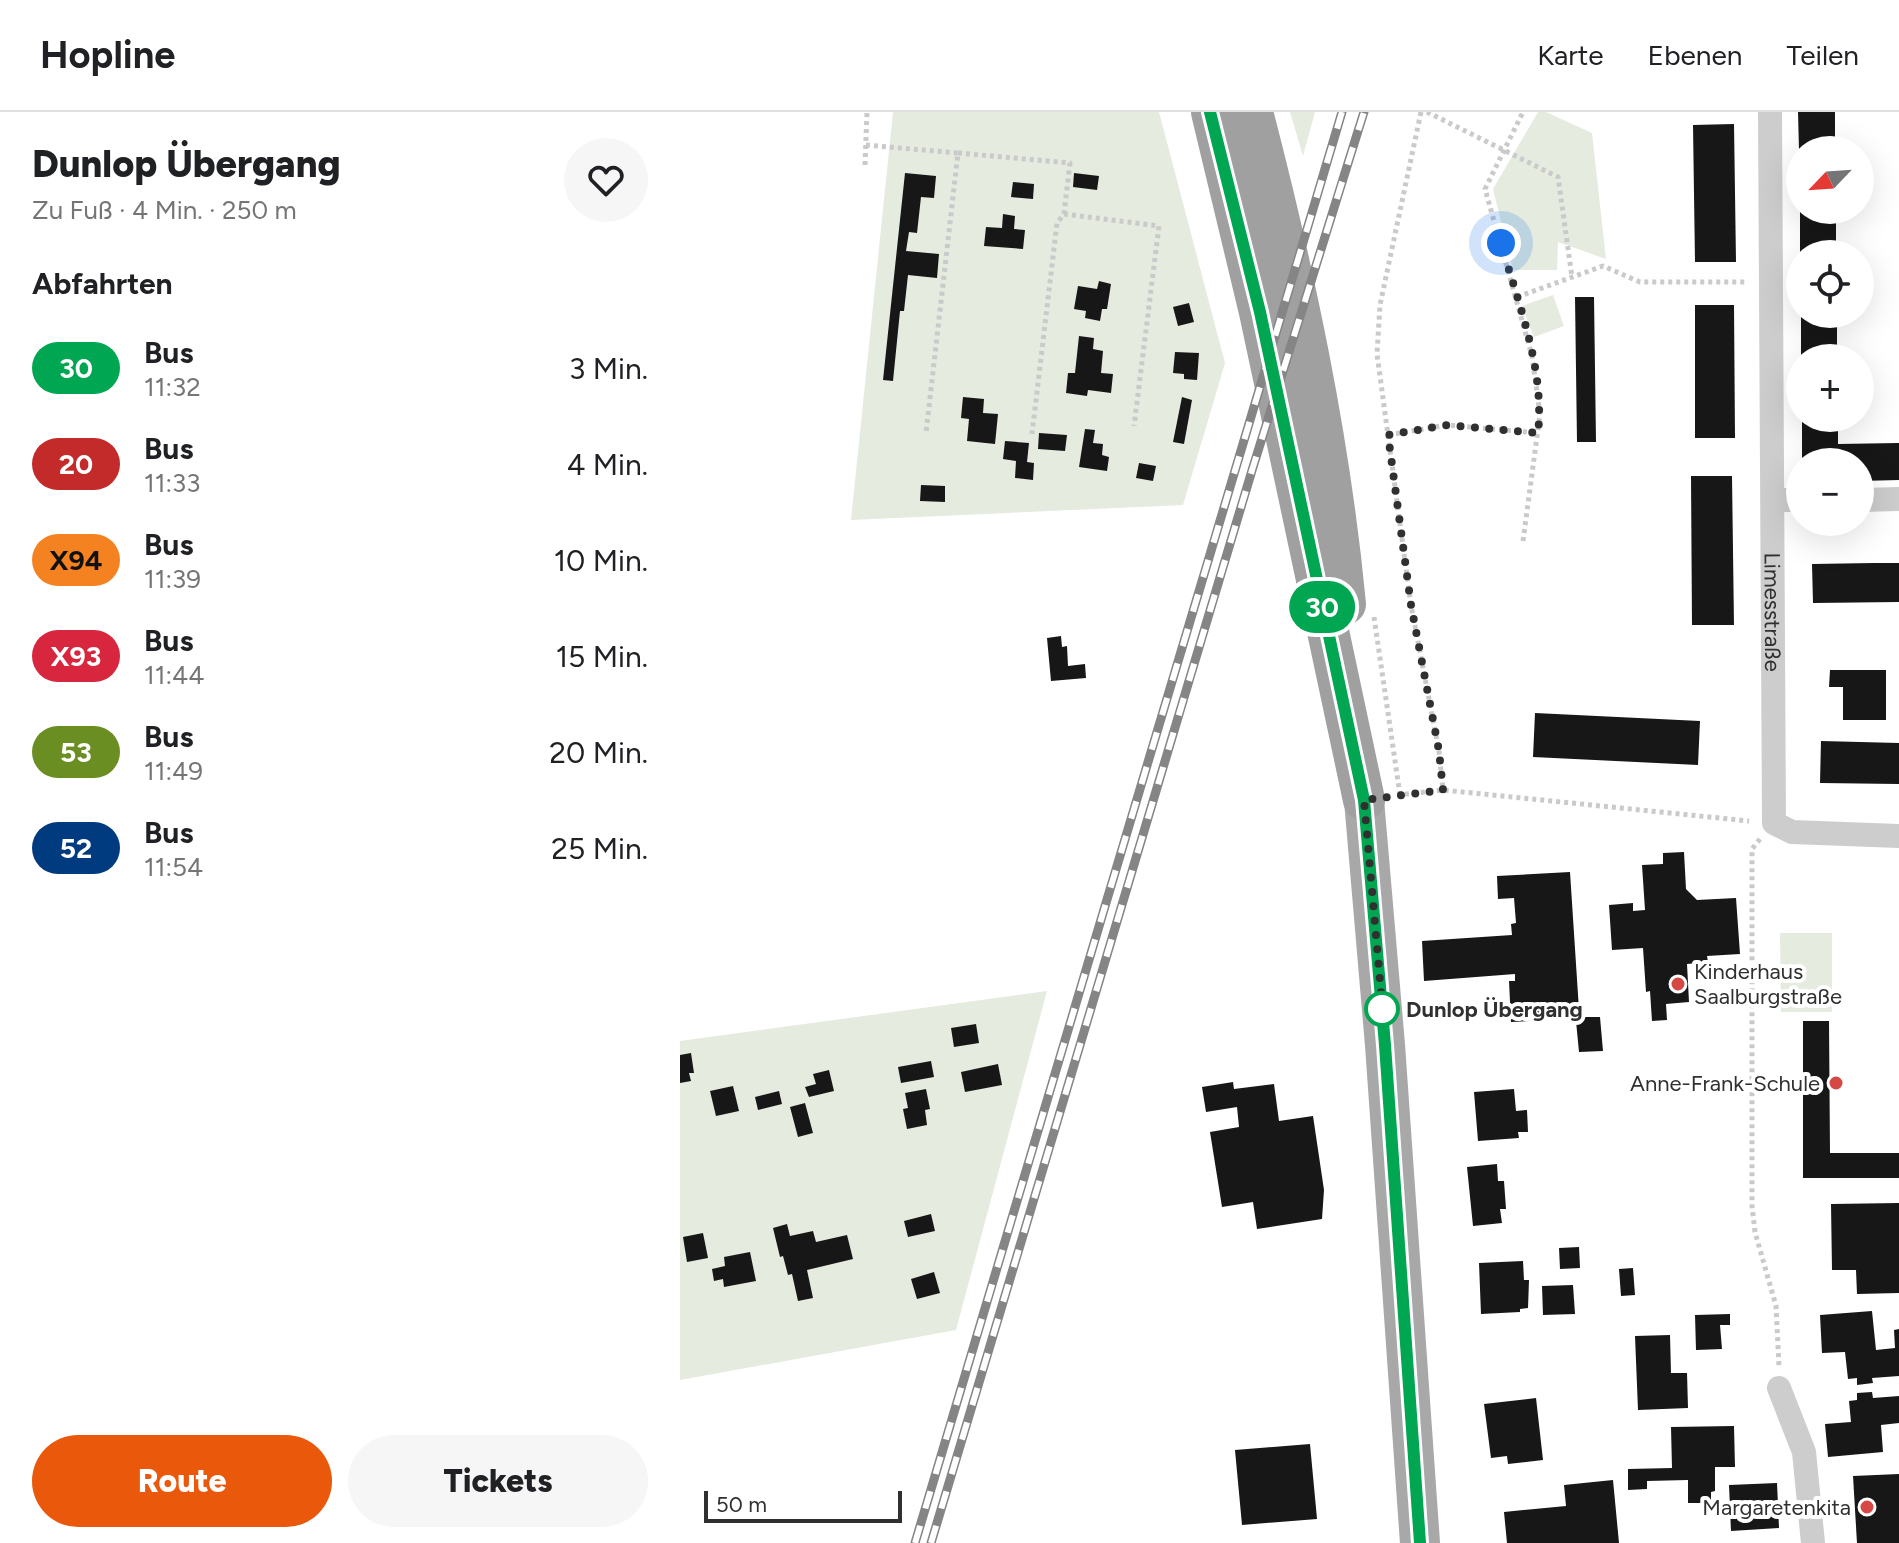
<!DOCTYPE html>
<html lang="de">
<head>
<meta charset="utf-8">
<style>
	body { margin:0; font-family:Figtree,sans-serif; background:#f6f6f6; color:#202124; height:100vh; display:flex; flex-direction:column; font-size:30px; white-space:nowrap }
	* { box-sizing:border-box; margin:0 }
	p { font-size:26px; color:#757577 }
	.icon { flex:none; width:44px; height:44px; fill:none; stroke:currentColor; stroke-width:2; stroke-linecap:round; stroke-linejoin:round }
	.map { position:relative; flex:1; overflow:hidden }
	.sheet { display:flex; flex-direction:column; background:#fff; width:680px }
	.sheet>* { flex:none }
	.badge { padding:0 16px; border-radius:26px; font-size:28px; line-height:52px }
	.needle { width:52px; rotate:245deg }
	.buttons { position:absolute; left:1106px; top:24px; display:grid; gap:16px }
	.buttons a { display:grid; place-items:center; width:88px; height:88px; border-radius:50%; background:#fff; box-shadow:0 8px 32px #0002; font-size:40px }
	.scale { position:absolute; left:24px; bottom:20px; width:198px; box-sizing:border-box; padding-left:8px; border:4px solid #303030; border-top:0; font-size:22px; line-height:28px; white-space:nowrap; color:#303030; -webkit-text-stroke:6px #fff; paint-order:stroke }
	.you { position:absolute; width:40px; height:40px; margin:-20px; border:6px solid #fff; border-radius:50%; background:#1a73e8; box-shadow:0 0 0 12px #1a73e833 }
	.map>.badge { position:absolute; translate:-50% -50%; box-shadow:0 0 0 4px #fff }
	h2 { padding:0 32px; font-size:30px; line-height:72px }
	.round { display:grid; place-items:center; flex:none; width:84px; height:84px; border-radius:42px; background:#f6f6f6 }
	.headline { display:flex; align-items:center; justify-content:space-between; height:136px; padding:0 32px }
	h1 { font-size:38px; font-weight:800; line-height:60px }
	.cta { display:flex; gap:16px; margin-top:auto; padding:16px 32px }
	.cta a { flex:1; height:92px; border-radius:48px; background:#ea580c; color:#fff; font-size:32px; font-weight:800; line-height:92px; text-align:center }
	.cta a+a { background:#f6f6f6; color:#202124 }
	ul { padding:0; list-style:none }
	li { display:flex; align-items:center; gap:24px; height:96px; padding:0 32px }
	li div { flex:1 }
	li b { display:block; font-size:30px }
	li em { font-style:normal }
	li .badge { min-width:88px; font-weight:700; text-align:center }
	header { display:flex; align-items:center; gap:48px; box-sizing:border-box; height:112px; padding:0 40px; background:#fff; border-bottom:2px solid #e0e0e0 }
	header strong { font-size:38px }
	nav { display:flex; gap:44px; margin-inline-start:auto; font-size:28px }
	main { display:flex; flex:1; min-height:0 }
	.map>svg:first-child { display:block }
	.green { fill:#e5ebdf }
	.building { fill:#171717 }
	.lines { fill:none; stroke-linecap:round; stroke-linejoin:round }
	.path { stroke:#cacaca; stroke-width:5; stroke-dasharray:4 4; stroke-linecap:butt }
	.minor { stroke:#cdcdcd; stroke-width:24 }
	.primary { stroke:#a8a8a8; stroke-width:40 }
	.trunk { stroke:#a0a0a0; stroke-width:42 }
	.rail-casing { stroke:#858585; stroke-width:9 }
	.rail { stroke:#fff; stroke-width:6; stroke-dasharray:18; stroke-linecap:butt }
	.line-casing { stroke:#fff; stroke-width:18 }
	.line { stroke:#00a651; stroke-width:12 }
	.walk { stroke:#303030; stroke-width:8; stroke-dasharray:0 14.4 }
	.poi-dot { fill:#d54844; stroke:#fff; stroke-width:3 }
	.stop-dot { fill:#fff; stroke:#00a651; stroke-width:4 }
	.labels { text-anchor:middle; stroke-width:8; stroke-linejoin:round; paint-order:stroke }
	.street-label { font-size:22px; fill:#303030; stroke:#fff }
	.poi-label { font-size:22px; fill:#303030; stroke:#fff; text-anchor:end }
	.stop-label { font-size:22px; font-weight:bold; fill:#303030; stroke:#fff; text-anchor:start }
</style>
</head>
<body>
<header>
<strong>Hopline</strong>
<nav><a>Karte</a><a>Ebenen</a><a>Teilen</a></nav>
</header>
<main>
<section class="sheet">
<div class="headline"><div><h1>Dunlop Übergang</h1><p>Zu Fuß · 4 Min. · 250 m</p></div><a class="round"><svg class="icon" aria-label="heart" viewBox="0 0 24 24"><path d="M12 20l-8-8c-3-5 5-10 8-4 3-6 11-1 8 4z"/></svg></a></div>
<h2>Abfahrten</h2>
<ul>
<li><span class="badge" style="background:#00a651;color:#fff">30</span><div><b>Bus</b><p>11:32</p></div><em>3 Min.</em></li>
<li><span class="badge" style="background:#c32b2a;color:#fff">20</span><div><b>Bus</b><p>11:33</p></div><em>4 Min.</em></li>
<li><span class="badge" style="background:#f58220;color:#111">X94</span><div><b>Bus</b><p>11:39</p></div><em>10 Min.</em></li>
<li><span class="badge" style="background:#d7263d;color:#fff">X93</span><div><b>Bus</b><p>11:44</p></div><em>15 Min.</em></li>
<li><span class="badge" style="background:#6b8e23;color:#fff">53</span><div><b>Bus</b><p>11:49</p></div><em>20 Min.</em></li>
<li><span class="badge" style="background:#003b80;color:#fff">52</span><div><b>Bus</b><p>11:54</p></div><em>25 Min.</em></li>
</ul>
<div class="cta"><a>Route</a><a>Tickets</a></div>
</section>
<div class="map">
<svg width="1219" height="1431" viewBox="0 0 1219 1431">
	<rect width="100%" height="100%" fill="#fff"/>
	<!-- green -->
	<g class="green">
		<path d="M213 0H479L545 251 503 393 171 408Z"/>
		<path d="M610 0H635L623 44Z"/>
		<path d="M858 0H866L912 21 926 147 878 130 877 158H833L813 77Z"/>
		<path d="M873 183 884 214 854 225 842 194Z"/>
		<path d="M1100 821H1152V900H1101Z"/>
		<path d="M367 879 276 1218 0 1268V929Z"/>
	</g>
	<!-- building -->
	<g class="building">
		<path d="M1118 0H1155V38H1119Z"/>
		<path d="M1054 12 1056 150H1015L1013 13Z"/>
		<path d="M225 61 256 64 254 86 241 85 237 121 229 120 226 139 259 142 257 166 228 163 224 199H220L213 269 203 268Z"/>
		<path d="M394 61 419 64 417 78 393 75Z"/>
		<path d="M333 70 354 72 353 87 331 85Z"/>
		<rect x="1120" y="98" width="36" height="44"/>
		<path d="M323 102 335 104 334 117 345 118 343 137 304 134 306 115 322 116Z"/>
		<path d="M419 169 431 172 427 197H422L420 209 405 206 406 199 394 197 398 174 417 177Z"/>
		<path d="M895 185H914L916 330H897Z"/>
		<path d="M509 191 514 210 498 214 493 195Z"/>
		<path d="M1015 193H1054L1055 326H1015Z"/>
		<rect x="1121" y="202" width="36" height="44"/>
		<path d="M399 224 414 226 413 237 423 239 421 261 433 262 431 281 408 278 407 284 386 281 388 261H395Z"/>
		<path d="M495 240 519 241 517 268 504 267V262L493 261Z"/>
		<path d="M283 285 304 287 303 301 318 302 315 332 287 329 289 307 281 306Z"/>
		<path d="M502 285 512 288 504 332 493 330Z"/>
		<path d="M1122 306H1158V332L1219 331V368L1180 369V350H1122Z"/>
		<path d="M405 317 415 318 413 331 423 332 422 343 429 345 427 359 399 355Z"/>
		<path d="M359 321 387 323 385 339 358 337Z"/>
		<path d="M325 329 349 331 347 350 354 351 353 368 335 366 336 349 323 347Z"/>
		<path d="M459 351 476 354 473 369 456 366Z"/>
		<path d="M1011 364H1052L1054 513H1012Z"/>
		<path d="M241 373 265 374V390L240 389Z"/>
		<path d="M1194 451H1219V490L1133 491 1132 452Z"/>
		<path d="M381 524 382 535 387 534 388 554 405 552 406 566 371 569 367 526Z"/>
		<path d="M1150 558H1206V608H1163V575H1149Z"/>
		<path d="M855 601 1020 609 1018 653 853 645Z"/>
		<path d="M1141 629 1219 631V672L1140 671Z"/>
		<path d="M1004 740 1006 777 1017 788 1056 786 1060 842 1027 844 1028 850 1007 852 1009 890 986 892 987 908 972 909 970 879 966 880 963 836 932 838 929 793 953 791V799L965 798 962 753 983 752V741Z"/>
		<path d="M890 760 899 898 869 900V908L831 910 829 869H835V862L744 869 742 829 832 823 831 812 836 811 834 786 818 787 817 764Z"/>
		<path d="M902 905H920L923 939 899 940 896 909 902 908Z"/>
		<path d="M1123 909H1149L1150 1041H1219V1066H1123Z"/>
		<path d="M296 912 299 931 274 935 271 916Z"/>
		<path d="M11 941 14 961H9L11 969 0 971V943Z"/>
		<path d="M251 949 254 965 221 971 218 955Z"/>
		<path d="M318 952 322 973 285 980 281 960Z"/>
		<path d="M149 958 154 979 129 985 125 975 136 972 133 962Z"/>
		<path d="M553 970 554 977 594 972 599 1009 633 1004 644 1078 642 1107 577 1117 573 1090 542 1095 530 1020 559 1015 557 995 526 1000 522 975Z"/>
		<path d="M53 974 59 999 36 1004 30 979Z"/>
		<path d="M246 977 250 997 245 998 247 1013 227 1017 223 997 228 996 225 981Z"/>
		<path d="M834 977 836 999 847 998 848 1020H838L839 1026 798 1029 794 980Z"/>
		<path d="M99 979 102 992 78 998 75 985Z"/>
		<path d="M125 991 133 1021 118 1025 110 995Z"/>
		<path d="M817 1052 818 1069H824L826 1097H820L822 1111 793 1114 787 1055Z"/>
		<path d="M1219 1091V1181L1177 1182 1176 1158H1152L1151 1092Z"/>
		<path d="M251 1102 255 1119 228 1125 224 1109Z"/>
		<path d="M107 1112 110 1124 133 1119 136 1130 167 1123 173 1147 127 1158 133 1186 118 1189 112 1162 108 1163 103 1144 100 1145 93 1116Z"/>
		<path d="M23 1121 28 1146 7 1150 3 1125Z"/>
		<path d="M899 1135 900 1156 880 1157 879 1136Z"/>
		<path d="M70 1140 76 1169 44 1175 43 1167 34 1169 32 1157 45 1154 44 1145Z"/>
		<path d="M843 1149 844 1168H849L848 1196 840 1197V1200L801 1202 799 1151Z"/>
		<path d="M953 1156 955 1183 941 1184 939 1157Z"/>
		<path d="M254 1160 260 1181 237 1187 231 1167Z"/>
		<path d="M893 1173 895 1202 863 1203 862 1174Z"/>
		<path d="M1192 1199 1196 1238 1215 1236 1214 1218 1219 1217V1264L1192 1266 1193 1271 1177 1273V1266L1168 1267 1165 1240 1142 1241 1140 1203Z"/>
		<path d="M1050 1202V1213H1040L1042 1237 1016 1238 1015 1203Z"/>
		<path d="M990 1223 991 1261H1007L1008 1296 958 1298 955 1224Z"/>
		<path d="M1192 1280 1193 1286 1219 1284V1311L1201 1313 1203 1340 1148 1345 1145 1312 1171 1310 1169 1289 1177 1288V1281Z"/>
		<path d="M856 1286 863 1348 828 1352 827 1344 811 1346 804 1292Z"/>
		<path d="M1054 1314 1055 1355H1035V1379L1031 1380V1391H1008V1368L967 1369V1377L948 1378V1357L992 1356 991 1315Z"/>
		<path d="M630 1332 637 1407 562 1413 555 1338Z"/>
		<path d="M1219 1362V1431H1177L1173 1364Z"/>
		<path d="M933 1368 939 1431H827L824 1400 886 1394 884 1373Z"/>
		<path d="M1097 1371 1099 1416 1051 1419 1049 1373Z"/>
	</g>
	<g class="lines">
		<!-- path -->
		<g class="path">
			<path d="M741 0 700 193 697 242 731 493 759 639 763 678"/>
			<path d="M747 0 878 65 892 165"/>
			<path d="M186 33 278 41 246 321"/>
			<path d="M278 41 390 51 384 102 377 111 352 322"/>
			<path d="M185 53 187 0"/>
			<path d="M384 102 479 114 454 314"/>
			<path d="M837 185 923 154 960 170H1066"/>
			<path d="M708 323 767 313 858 321"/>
			<path d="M843 429 860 302 852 244 805 77 843 0"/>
			<path d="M694 505 720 683"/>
			<path d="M717 683 763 678 1069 709"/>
			<path d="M1080 727 1072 737V1094L1075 1120 1096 1194 1099 1254"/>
		</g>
		<!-- minor -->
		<g class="minor">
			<path id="s1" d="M1090 0 1094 711 1112 720 1219 724"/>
			<path d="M1094 388H1120"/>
			<path d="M1180 388 1219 387"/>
			<path d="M1099 1276 1124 1340 1133 1431"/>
		</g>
		<!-- primary -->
		<path class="primary" d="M684 688 705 933 740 1431"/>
		<!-- trunk -->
		<g class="trunk">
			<path d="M532 0 580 200 684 688"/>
			<path d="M572 0C614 162 649 325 665 492"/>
		</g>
		<!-- rail casing -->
		<g class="rail-casing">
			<g id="rail">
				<path d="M235 1431 662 0"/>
				<path d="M251 1431 573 355 684 0"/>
			</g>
		</g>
		<!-- rail -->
		<use href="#rail" class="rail"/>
	</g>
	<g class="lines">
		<!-- line casing -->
		<g class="line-casing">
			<path id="line" d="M530 0 580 200 684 688 705 933 740 1431"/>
		</g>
		<!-- line -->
		<use href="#line" class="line"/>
		<!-- walk -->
		<path class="walk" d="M702 897 703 903 684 688 763 678 759 639 731 493 708 323 767 313 858 321C865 257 838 191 821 131"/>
	</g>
	<!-- markers -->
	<g class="poi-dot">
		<circle cx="998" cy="872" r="8"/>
		<circle cx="1156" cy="971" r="8"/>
		<circle cx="1187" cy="1395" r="8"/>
	</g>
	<circle class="stop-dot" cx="702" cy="897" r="16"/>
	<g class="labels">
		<!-- street labels -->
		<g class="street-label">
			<text dy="8" stroke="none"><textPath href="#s1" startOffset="500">Limesstraße</textPath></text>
		</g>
		<!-- poi labels -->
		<g class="poi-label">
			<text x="1014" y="867" text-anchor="start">Kinderhaus<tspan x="1014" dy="25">Saalburgstraße</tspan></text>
			<text x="1140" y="979">Anne-Frank-Schule</text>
			<text x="1171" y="1403">Margaretenkita</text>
		</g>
		<!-- stop labels -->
		<g class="stop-label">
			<text x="726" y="905">Dunlop Übergang</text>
		</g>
	</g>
</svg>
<div class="buttons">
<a><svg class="needle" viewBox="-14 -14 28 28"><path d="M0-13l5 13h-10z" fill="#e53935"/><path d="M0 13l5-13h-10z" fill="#757577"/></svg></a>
<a><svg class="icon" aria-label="locate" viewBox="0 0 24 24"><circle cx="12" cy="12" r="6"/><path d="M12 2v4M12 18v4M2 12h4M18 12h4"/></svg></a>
<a>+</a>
<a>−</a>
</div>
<div class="scale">50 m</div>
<div class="you" style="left:821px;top:131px"></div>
<b class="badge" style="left:642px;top:495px;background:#00a651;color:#fff">30</b>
</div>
</main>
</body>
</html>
